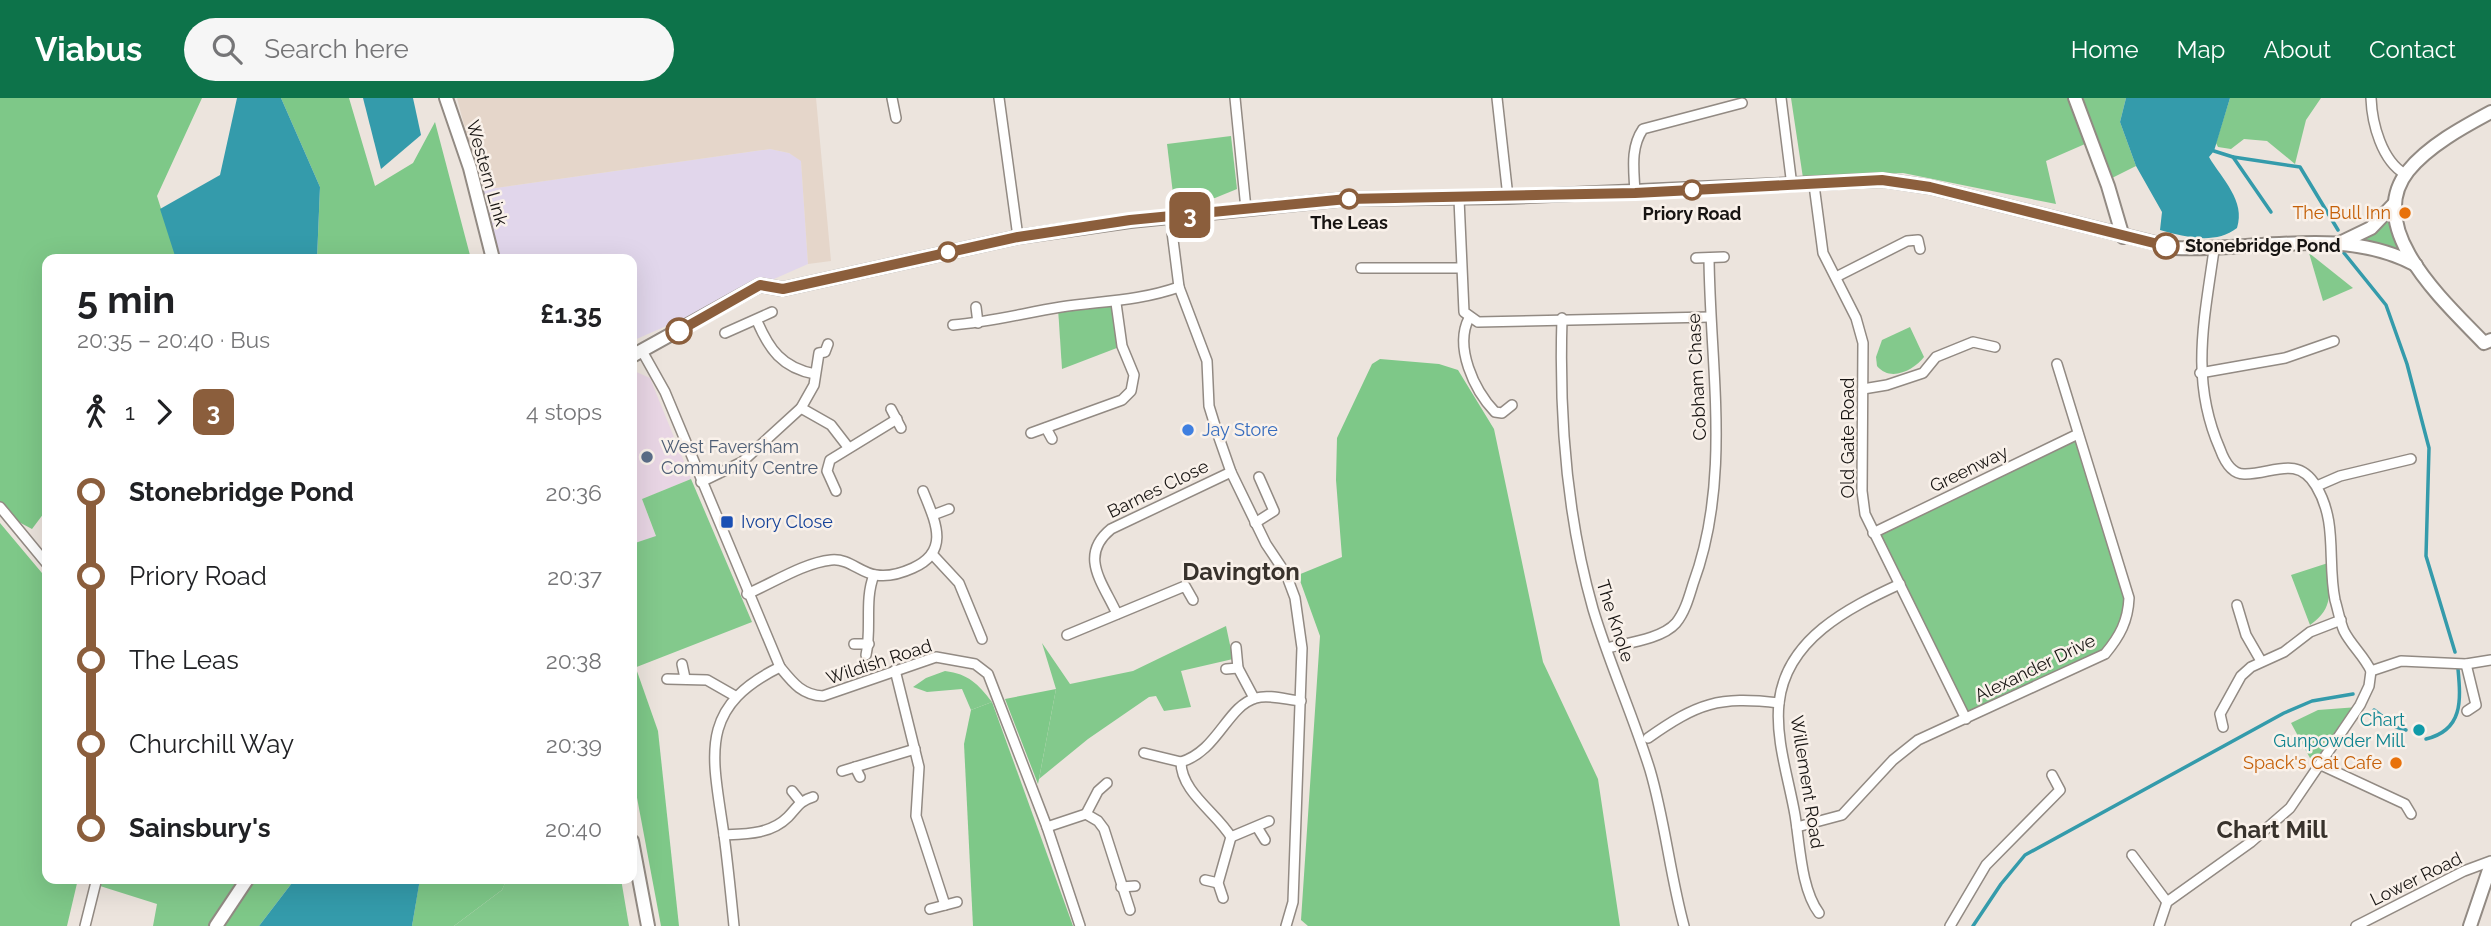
<!DOCTYPE html>
<html lang="en">
<head>
<meta charset="utf-8">
<style>
	body { margin:0; font-family:Raleway,sans-serif; background:#f6f6f6; color:#202124; height:100vh; display:flex; flex-direction:column; font-size:26px; white-space:nowrap }
	* { box-sizing:border-box; margin:0 }
	p { font-size:23px; color:#757577 }
	.icon { flex:none; width:38px; height:38px; fill:none; stroke:currentColor; stroke-width:2; stroke-linecap:round; stroke-linejoin:round }
	.map { position:relative; flex:1; overflow:hidden }
	.side { position:absolute; left:42px; top:156px; width:595px; height:630px; display:flex; flex-direction:column; background:#fff; border-radius:14px; box-shadow:0 7px 28px #0002 }
	.side>* { flex:none }
	.badge { padding:0 14px; border-radius:10px; font-size:24px; line-height:46px }
	.map>.badge { position:absolute; translate:-50% -50%; box-shadow:0 0 0 4px #fff }
	.legs { display:flex; align-items:center; gap:10px; height:77px; padding:0 35px; font-size:23px }
	.legs p { margin-inline-start:auto }
	.summary { display:flex; align-items:center; justify-content:space-between; height:119px; padding:0 35px }
	h1 { font-size:38px; font-weight:700; line-height:52px }
	ul { padding:0 35px; list-style:none }
	li { display:flex; align-items:center; gap:24px; height:84px; font-size:26px }
	li i { display:grid; place-items:center; width:10px; height:100%; margin:0 9px; background:currentColor }
	li i::after { content:''; width:18px; height:18px; margin:-9px; border:5px solid; border-radius:50%; background:#fff }
	li p { margin-inline-start:auto }
	li:first-child i { background:linear-gradient(#0000 50%,currentColor 0) }
	li:last-child i { background:linear-gradient(currentColor 50%,#0000 0) }
	header { display:flex; align-items:center; gap:42px; box-sizing:border-box; height:98px; padding:0 35px; background:#0d734a; color:#fff }
	header strong { font-size:33px }
	nav { display:flex; gap:38px; margin-inline-start:auto; font-size:24px }
	.search { width:490px; height:63px; background:#f6f6f6; display:flex; align-items:center; gap:18px; box-sizing:border-box; padding:0 24px; border-radius:38px; color:#757577; font-size:26px }
	.map>svg:first-child { display:block }
	.commercial { fill:#e1d6eb }
	.built { fill:#e5d6ca }
	.education { fill:#e8d5e4 }
	.green { fill:#83c98c }
	.forest { fill:#7ec888 }
	.water { fill:#349bab }
	.lines { fill:none; stroke-linecap:round; stroke-linejoin:round }
	.stream { stroke:#349bab; stroke-width:3.5 }
	.street-casing { stroke:#928a83; stroke-width:12 }
	.secondary-casing { stroke:#928a83; stroke-width:16 }
	.street { stroke:#fff; stroke-width:9 }
	.secondary { stroke:#fff; stroke-width:12 }
	.line-1-casing { stroke:#fff; stroke-width:16 }
	.line-1 { stroke:#8b5e3c; stroke-width:10 }
	.stop-1-dot { fill:#fff; stroke:#8b5e3c; stroke-width:3.5 }
	.food-dot { fill:#e8710a; stroke:#f9f1ea; stroke-width:2.5 }
	.shop-dot { fill:#3f7fe0; stroke:#f9f1ea; stroke-width:2.5 }
	.service-dot { fill:#5c6f8a; stroke:#f9f1ea; stroke-width:2.5 }
	.transit-dot { fill:#1a4fb4; stroke:#f9f1ea; stroke-width:2.5 }
	.culture-dot { fill:#0f9aa8; stroke:#f9f1ea; stroke-width:2.5 }
	.labels { text-anchor:middle; stroke-width:5; stroke-linejoin:round; paint-order:stroke }
	.street-label { font-size:18px; fill:#171412; stroke:#f9f1ea }
	.food-label { font-size:18px; fill:#c56008; stroke:#f9f1ea; text-anchor:end }
	.stop-label { font-size:18px; font-weight:bold; fill:#171412; stroke:#f9f1ea }
	.shop-label { font-size:18px; fill:#366cbe; stroke:#f9f1ea; text-anchor:start }
	.service-label { font-size:18px; fill:#4e5e75; stroke:#f9f1ea; text-anchor:start }
	.transit-label { font-size:18px; fill:#164399; stroke:#f9f1ea; text-anchor:start }
	.culture-label { font-size:18px; fill:#0d838f; stroke:#f9f1ea; text-anchor:end }
	.district-label { font-size:24px; font-weight:bold; fill:#38322c; stroke:#f9f1ea }
</style>
</head>
<body>
<header>
<strong>Viabus</strong>
<div class="search"><svg class="icon" aria-label="search" viewBox="0 0 24 24"><circle cx="10" cy="10" r="6"/><path d="M15 15l6 6"/></svg>Search here</div>
<nav><a>Home</a><a>Map</a><a>About</a><a>Contact</a></nav>
</header>
<div class="map">
<svg width="2491" height="828" viewBox="0 0 2491 828">
	<rect width="100%" height="100%" fill="#ece4dd"/>
	<!-- commercial -->
	<path class="commercial" d="M770 51 789 55 801 62 808 166 632 243V161H501L481 92Z"/>
	<!-- built -->
	<path class="built" d="M457 0H816L831 163 808 166 801 63 789 55 770 51 481 92Z"/>
	<!-- education -->
	<path class="education" d="M632 272 650 280 691 381 642 401 656 439 632 446Z"/>
	<!-- green -->
	<g class="green">
		<path d="M1791 0H2071L2085 46 2046 63 2056 106 1903 75 1803 80Z"/>
		<path d="M2083 0H2126L2120 24 2136 68 2110 81Z"/>
		<path d="M2230 0H2321L2306 22 2295 66 2267 43 2244 41 2231 51 2218 49 2216 45Z"/>
		<path d="M1231 38 1237 91 1215 100 1174 104 1167 46Z"/>
		<path d="M2389 121 2402 152 2400 155 2361 140Z"/>
		<path d="M2309 155 2353 190 2323 203Z"/>
		<path d="M1116 205 1122 248 1062 271 1058 210Z"/>
		<path d="M1910 229 1924 259C1915 271 1891 285 1877 268L1876 259 1882 242Z"/>
		<path d="M2078 336 2129 514 2105 556 1966 621 1873 435Z"/>
		<path d="M691 381 752 524 634 570 632 446 656 438 642 401Z"/>
		<path d="M2328 465C2329 493 2335 510 2310 527L2291 477Z"/>
		<path d="M1226 528 1233 561 1181 573 1191 609 1164 613 1156 598 1149 599 1088 641 1039 681 1056 591 1042 545 1070 586 1133 573Z"/>
		<path d="M945 573C969 576 978 586 992 604L971 612 962 591 927 594 913 589 926 580Z"/>
		<path d="M2358 609 2317 673 2291 625 2318 612Z"/>
		<path d="M507 780 621 781 629 828H454L502 792Z"/>
		<path d="M102 781H242L209 828H153L157 806 100 788Z"/>
	</g>
	<!-- forest -->
	<g class="forest">
		<path d="M0 0H202L157 98 177 161H47V411L32 431 0 414Z"/>
		<path d="M281 0H349L375 88 413 65 435 24 471 161H317L320 89Z"/>
		<path d="M1380 261 1439 266 1458 272 1494 331 1543 564 1598 681 1620 828H1308L1301 822 1320 538 1298 477 1342 459 1336 382 1337 340 1372 266Z"/>
		<path d="M0 425 47 481V780L78 781 67 828H0Z"/>
		<path d="M632 559 658 633 679 828H661L632 673Z"/>
		<path d="M1056 591 1039 681 1038 686 1005 601Z"/>
		<path d="M992 604 1073 828H973L964 646 971 612Z"/>
		<path d="M420 780H507V781L502 792 454 828H412Z"/>
		<path d="M256 781H295L259 828H223Z"/>
	</g>
	<!-- water -->
	<g class="water">
		<path d="M237 0H281L320 89 317 161H176L160 111 220 77Z"/>
		<path d="M363 0H413L421 37 381 71Z"/>
		<path d="M2126 0H2230L2214 53 2209 59C2222 81 2246 103 2237 130 2215 147 2185 139 2160 132L2162 114 2136 68 2120 24Z"/>
		<path d="M295 781H420L412 828H259Z"/>
	</g>
	<g class="lines">
		<!-- stream -->
		<g class="stream">
			<path d="M2214 53 2233 59 2271 114"/>
			<path d="M2233 59 2300 69 2338 132"/>
			<path d="M2344 155 2386 207 2407 266 2429 350 2426 458 2455 554"/>
			<path d="M2374 612 2396 629 2406 632"/>
			<path d="M2426 641C2463 632 2461 603 2458 571"/>
			<path d="M1973 828 2001 786 2025 757 2284 615 2312 603 2353 596"/>
		</g>
		<!-- street casing -->
		<g class="street-casing">
			<g id="street">
				<path d="M892 0 896 20"/>
				<path d="M999 0 1018 139"/>
				<path d="M1235 0 1246 111"/>
				<path d="M1497 0 1508 99"/>
				<path d="M1781 0 1792 88"/>
				<path d="M2371 0C2372 26 2382 63 2405 76"/>
				<path d="M1814 87 1823 155 1856 220 1863 245 1862 393 1865 416 1966 621"/>
				<path d="M1635 95C1634 72 1630 50 1643 31L1742 5"/>
				<path d="M1459 101 1464 214 1478 224 1710 219"/>
				<path d="M1170 118 1179 189 1207 263 1209 308 1217 334 1231 374 1266 446 1286 476 1295 500 1302 550 1293 804 1286 828"/>
				<path d="M1696 160 1724 159"/>
				<path d="M1361 170H1461"/>
				<path d="M1836 179 1907 143 1918 142 1920 151"/>
				<path d="M976 209 978 225"/>
				<path d="M1469 220C1454 249 1474 292 1495 314L1502 315 1512 307"/>
				<path d="M1562 220C1559 318 1566 416 1593 511 1609 565 1633 617 1650 672 1665 723 1670 777 1684 828"/>
				<path d="M757 223C769 251 782 270 815 276"/>
				<path d="M953 227C990 224 1024 215 1061 209 1102 203 1139 203 1179 189"/>
				<path d="M725 235 772 214"/>
				<path d="M642 253 665 294 780 569C793 585 802 597 823 598L936 559 975 566 988 576 1047 729 1080 828"/>
				<path d="M2200 275 2285 260 2334 243"/>
				<path d="M1863 291 1887 287 1923 275 1936 259 1973 244 1995 249"/>
				<path d="M801 310 831 327 848 349"/>
				<path d="M891 311 901 330"/>
				<path d="M1046 330 1052 341"/>
				<path d="M1031 335 1122 302 1131 293 1134 277 1122 248 1116 205"/>
				<path d="M701 384 742 364 801 310 814 287 819 255 825 254 828 246"/>
				<path d="M2317 388 2340 378 2411 361"/>
				<path d="M836 393 827 373 830 362 897 321"/>
				<path d="M0 409 47 466"/>
				<path d="M933 417 949 411"/>
				<path d="M1255 425 1274 413 1259 379"/>
				<path d="M1873 435 2078 336"/>
				<path d="M933 457 959 485 982 541"/>
				<path d="M747 496C773 485 803 465 831 462 849 460 860 475 876 477 888 479 902 475 913 470 951 453 935 423 923 393"/>
				<path d="M2237 507 2246 537 2261 563"/>
				<path d="M1117 516C1103 485 1078 458 1111 431L1231 374"/>
				<path d="M1067 537 1185 488 1193 502"/>
				<path d="M854 546H869"/>
				<path d="M1236 549 1238 570 1254 600"/>
				<path d="M1607 550C1627 545 1662 541 1676 525 1685 514 1689 499 1693 486 1732 381 1710 269 1709 160"/>
				<path d="M866 557C872 531 864 502 874 477"/>
				<path d="M682 566 685 580"/>
				<path d="M2466 566 2476 607 2467 613"/>
				<path d="M1226 571 1238 570"/>
				<path d="M895 572 919 669 916 718 945 807"/>
				<path d="M2371 573 2401 563 2466 566 2491 562"/>
				<path d="M667 581 707 582 735 598"/>
				<path d="M2223 629 2220 616 2241 578 2251 569 2284 554 2310 534 2341 522"/>
				<path d="M1648 640C1698 605 1718 598 1779 605"/>
				<path d="M1144 655 1181 664"/>
				<path d="M2321 667 2405 706 2411 716"/>
				<path d="M855 669 860 679"/>
				<path d="M842 673 915 651"/>
				<path d="M792 693 800 703"/>
				<path d="M1086 716 1098 693 1107 685"/>
				<path d="M1047 729 1086 716 1098 723 1104 731 1130 812"/>
				<path d="M1257 729 1265 742"/>
				<path d="M1797 729 1842 717 1893 662 1918 642 2105 556C2120 538 2128 523 2129 500L2057 266"/>
				<path d="M724 737C747 736 771 736 788 719 797 710 799 703 813 699"/>
				<path d="M1231 739 1269 723"/>
				<path d="M2132 757 2167 804"/>
				<path d="M1205 782 1218 785"/>
				<path d="M1121 789 1135 788"/>
				<path d="M1223 800 1218 785 1231 739C1217 715 1181 694 1181 664 1218 653 1227 608 1256 600 1269 596 1288 602 1301 603"/>
				<path d="M930 811 957 804"/>
				<path d="M1819 815C1801 791 1800 747 1795 717 1789 682 1775 641 1779 605 1786 541 1848 510 1900 486"/>
				<path d="M85 828 97 780"/>
				<path d="M734 828C731 798 728 767 724 737 713 659 696 610 780 569"/>
				<path d="M1950 828 1986 767 2060 692 2052 677"/>
				<path d="M2159 828 2167 804 2251 744 2290 710 2360 607 2369 588 2371 573C2364 558 2351 547 2344 533 2340 524 2338 512 2335 502 2327 463 2338 424 2316 388 2297 356 2271 377 2244 376 2231 376 2224 362 2220 351 2190 283 2204 223 2214 152"/>
				<path d="M2356 828 2464 773 2491 763"/>
			</g>
		</g>
		<!-- secondary casing -->
		<g class="secondary-casing">
			<g id="secondary">
				<path d="M446 0 470 70 493 161"/>
				<path d="M2075 0 2108 88 2123 139"/>
				<path d="M2491 14C2463 29 2428 48 2408 73 2362 131 2447 206 2484 245L2491 242"/>
				<path d="M2342 144 2371 130 2394 106"/>
				<path d="M632 258 760 187 783 191 1018 139 1130 123 1347 101 1508 99 1883 82 1930 89 2175 150C2255 154 2342 127 2416 167"/>
				<path d="M632 743 648 828"/>
				<path d="M216 828 248 780"/>
				<path d="M2470 828 2491 766"/>
			</g>
		</g>
		<!-- street -->
		<use href="#street" class="street"/>
		<!-- secondary -->
		<use href="#secondary" class="secondary"/>
	</g>
	<g class="lines">
		<!-- line-1 casing -->
		<g class="line-1-casing">
			<path id="line-1" d="M679 233 760 187 783 191 1018 139 1130 122 1347 101 1635 95 1882 82 1930 89 2166 148"/>
		</g>
		<!-- line-1 -->
		<use href="#line-1" class="line-1"/>
	</g>
	<!-- markers -->
	<g class="stop-1-dot">
		<circle cx="1692" cy="92" r="9"/>
		<circle cx="1349" cy="101" r="9"/>
		<circle cx="2166" cy="148" r="12"/>
		<circle cx="948" cy="154" r="9"/>
		<circle cx="679" cy="233" r="12"/>
	</g>
	<g class="food-dot">
		<circle cx="2405" cy="115" r="7"/>
		<circle cx="2396" cy="665" r="7"/>
	</g>
	<circle class="shop-dot" cx="1188" cy="332" r="7"/>
	<circle class="service-dot" cx="647" cy="359" r="7"/>
	<rect class="transit-dot" x="720" y="417" width="14" height="14" rx="3.5"/>
	<circle class="culture-dot" cx="2419" cy="632" r="7"/>
	<g class="labels">
		<!-- street labels -->
		<g class="street-label">
			<text transform="translate(487 75) rotate(74)" y="6">Western Link</text>
			<text transform="translate(1697 279) rotate(-93)" y="6">Cobham Chase</text>
			<text transform="translate(1848 340) rotate(-90)" y="6">Old Gate Road</text>
			<text transform="translate(1969 371) rotate(-26)" y="6">Greenway</text>
			<text transform="translate(1158 391) rotate(-26)" y="6">Barnes Close</text>
			<text transform="translate(1615 523) rotate(72)" y="6">The Knole</text>
			<text transform="translate(879 564) rotate(-18)" y="6">Wildish Road</text>
			<text transform="translate(2035 570) rotate(-26)" y="6">Alexander Drive</text>
			<text transform="translate(1807 684) rotate(81)" y="6">Willement Road</text>
			<text transform="translate(2416 781) rotate(-26)" y="6">Lower Road</text>
		</g>
		<!-- food labels -->
		<g class="food-label">
			<text x="2391" y="121">The Bull Inn</text>
			<text x="2382" y="671">Spack's Cat Cafe</text>
		</g>
		<!-- stop labels -->
		<g class="stop-label">
			<text x="1692" y="122">Priory Road</text>
			<text x="1349" y="131">The Leas</text>
			<text x="2185" y="154" text-anchor="start">Stonebridge Pond</text>
		</g>
		<!-- shop labels -->
		<g class="shop-label">
			<text x="1202" y="338">Jay Store</text>
		</g>
		<!-- service labels -->
		<g class="service-label">
			<text x="661" y="355">West Faversham<tspan x="661" dy="21">Community Centre</tspan></text>
		</g>
		<!-- transit labels -->
		<g class="transit-label">
			<text x="741" y="430">Ivory Close</text>
		</g>
		<!-- culture labels -->
		<g class="culture-label">
			<text x="2405" y="628">Chart<tspan x="2405" dy="21">Gunpowder Mill</tspan></text>
		</g>
		<!-- district labels -->
		<g class="district-label">
			<text x="1241" y="482">Davington</text>
			<text x="2272" y="740">Chart Mill</text>
		</g>
	</g>
</svg>
<b class="badge" style="left:1190px;top:117px;background:#8b5e3c;color:#fff">3</b>
<section class="side">
<div class="summary"><div><h1>5 min</h1><p>20:35 – 20:40 · Bus</p></div><b>£1.35</b></div>
<div class="legs"><svg class="icon" aria-label="walk" viewBox="0 0 24 24"><circle cx="13" cy="4" r="2"/><path d="M13 8l-2 6 4 7M11 14l-3 7M7 12l3-4h3l4 4"/></svg>1<svg class="icon" aria-label="forward" viewBox="0 0 24 24"><path d="M9 5l7 7-7 7"/></svg><b class="badge" style="background:#8b5e3c;color:#fff">3</b><p>4 stops</p></div>
<ul>
<li><i style="color:#8b5e3c"></i><b>Stonebridge Pond</b><p>20:36</p></li>
<li><i style="color:#8b5e3c"></i><span>Priory Road</span><p>20:37</p></li>
<li><i style="color:#8b5e3c"></i><span>The Leas</span><p>20:38</p></li>
<li><i style="color:#8b5e3c"></i><span>Churchill Way</span><p>20:39</p></li>
<li><i style="color:#8b5e3c"></i><b>Sainsbury's</b><p>20:40</p></li>
</ul>
</section>
</div>
</body>
</html>
